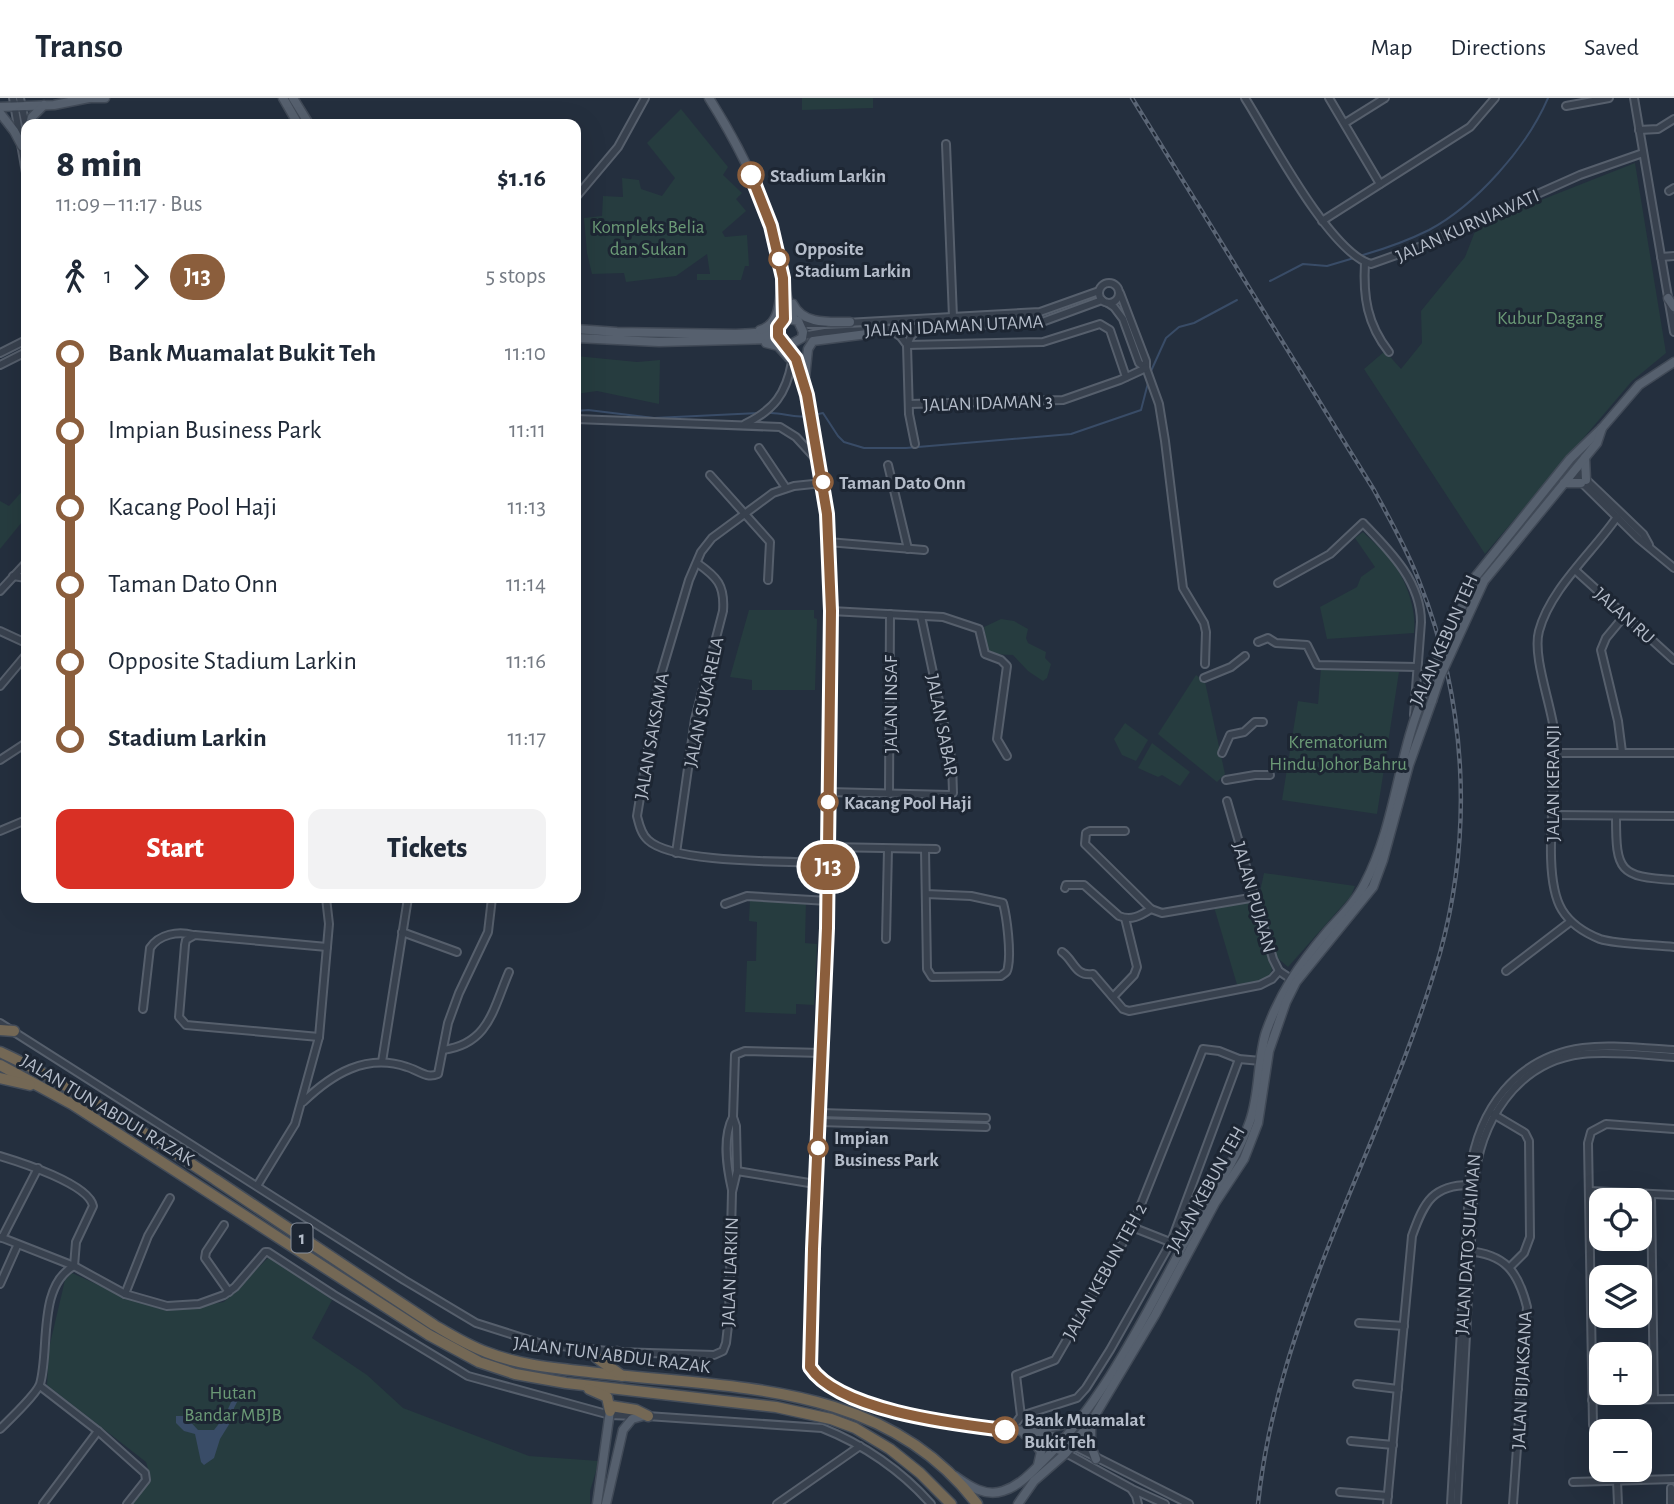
<!DOCTYPE html>
<html lang="en">
<head>
<meta charset="utf-8">
<style>
	body { margin:0; font-family:"Alegreya Sans",sans-serif; background:#f2f2f3; color:#1f2937; height:100vh; display:flex; flex-direction:column; font-size:26px; white-space:nowrap }
	* { box-sizing:border-box; margin:0 }
	p { font-size:23px; color:#747a83 }
	.icon { flex:none; width:38px; height:38px; fill:none; stroke:currentColor; stroke-width:2; stroke-linecap:round; stroke-linejoin:round }
	.map { position:relative; flex:1; overflow:hidden }
	.sheet { position:absolute; left:21px; top:21px; width:560px; height:784px; display:flex; flex-direction:column; background:#fff; border-radius:14px; box-shadow:0 7px 28px #0002 }
	.sheet>* { flex:none }
	.badge { padding:0 14px; border-radius:23px; font-size:24px; line-height:46px }
	.tools { position:absolute; left:1589px; top:1090px; display:grid; gap:14px }
	.tools a { display:grid; place-items:center; width:63px; height:63px; border-radius:14px; background:#fff; box-shadow:0 7px 28px #0002; font-size:35px }
	.map>.badge { position:absolute; translate:-50% -50%; box-shadow:0 0 0 4px #fff }
	.legs { display:flex; align-items:center; gap:10px; height:77px; padding:0 35px; font-size:23px }
	.legs p { margin-inline-start:auto }
	.headline { display:flex; align-items:center; justify-content:space-between; height:119px; padding:0 35px }
	h1 { font-size:38px; font-weight:800; line-height:52px }
	.button { display:flex; gap:14px; margin-top:auto; padding:14px 35px }
	.button a { flex:1; height:80px; border-radius:14px; background:#d93025; color:#fff; font-size:28px; font-weight:800; line-height:80px; text-align:center }
	.button a+a { background:#f2f2f3; color:#1f2937 }
	ul { padding:0 35px; list-style:none }
	li { display:flex; align-items:center; gap:24px; height:77px; font-size:26px }
	li i { display:grid; place-items:center; width:10px; height:100%; margin:0 9px; background:currentColor }
	li i::after { content:''; width:18px; height:18px; margin:-9px; border:5px solid; border-radius:50%; background:#fff }
	li p { margin-inline-start:auto }
	li:first-child i { background:linear-gradient(#0000 50%,currentColor 0) }
	li:last-child i { background:linear-gradient(currentColor 50%,#0000 0) }
	header { display:flex; align-items:center; gap:42px; box-sizing:border-box; height:98px; padding:0 35px; background:#fff; border-bottom:2px solid #e0e1e3 }
	header strong { font-size:33px }
	nav { display:flex; gap:38px; margin-inline-start:auto; font-size:24px }
	.map>svg:first-child { display:block }
	.green { fill:#263c3f }
	.water { fill:#394c67 }
	.lines { fill:none; stroke-linecap:round; stroke-linejoin:round }
	.stream { stroke:#394c67; stroke-width:2 }
	.minor-casing { stroke:#565f6c; stroke-width:10 }
	.major-casing { stroke:#414a57; stroke-width:11 }
	.highway-casing { stroke:#434c59; stroke-width:13 }
	.minor { stroke:#38414e; stroke-width:6 }
	.major { stroke:#56606e; stroke-width:8 }
	.highway { stroke:#746855; stroke-width:10 }
	.rail-casing { stroke:#5a6575; stroke-width:4.5 }
	.rail { stroke:#1d2633; stroke-width:2; stroke-dasharray:5; stroke-linecap:butt }
	.major-bridge-casing { stroke:#414a57; stroke-width:11; stroke-linecap:butt }
	.major-bridge { stroke:#56606e; stroke-width:8 }
	.line-1-casing { stroke:#fff; stroke-width:16 }
	.line-1 { stroke:#8b5e3c; stroke-width:10 }
	.stop-1-dot { fill:#fff; stroke:#8b5e3c; stroke-width:3.5 }
	.labels { text-anchor:middle; stroke-width:6; stroke-linejoin:round; paint-order:stroke }
	.shield { fill:#1d2633; stroke:#878f9c; stroke-width:2 }
	.shield-label { font-size:18px; font-weight:bold; fill:#b4bcc9 }
	.stop-label { font-size:19px; font-weight:bold; fill:#b4bcc9; stroke:#1d2633; text-anchor:start }
	.street-label { font-size:19px; fill:#b4bcc9; stroke:#1d2633 }
	.park-label { font-size:19px; fill:#6b9a76; stroke:#1d2633 }
</style>
</head>
<body>
<header>
<strong>Transo</strong>
<nav><a>Map</a><a>Directions</a><a>Saved</a></nav>
</header>
<div class="map">
<svg width="1674" height="1406" viewBox="0 0 1674 1406">
	<rect width="100%" height="100%" fill="#242f3e"/>
	<!-- green -->
	<g class="green">
		<path d="M802 0H873V10L802 12Z"/>
		<path d="M681 11 728 69 723 77 742 95 736 101 746 113 722 134 725 139 747 137 749 168H745L741 182H697V176H710L707 156 676 178 626 184 624 175 592 176 587 155 584 120 602 118 603 98 623 99 622 80 639 82 641 91 662 98 675 80 647 45Z"/>
		<path d="M1635 65 1666 255 1632 283 1485 456 1364 271 1385 253 1401 271 1422 245 1421 213 1465 159 1476 131 1518 111Z"/>
		<path d="M576 258 637 264 660 262 659 306 597 293 576 296Z"/>
		<path d="M26 389V419L0 451V403L9 408Z"/>
		<path d="M1363 434C1372 443 1383 452 1391 462 1406 481 1417 512 1414 535L1327 541 1320 509 1357 489 1361 479 1375 469 1355 440Z"/>
		<path d="M749 512H814V520L817 521 815 592H752V582L730 579Z"/>
		<path d="M1001 521 1014 523 1028 531 1026 540 1028 545 1046 554 1045 560 1051 566 1047 580 1043 583 1028 573 1013 557 988 556 984 529Z"/>
		<path d="M1321 570 1399 574 1377 716 1282 702 1298 603 1318 606Z"/>
		<path d="M1196 577 1205 584 1225 676 1217 684 1158 636Z"/>
		<path d="M1125 625 1148 642 1136 663 1122 657 1114 641Z"/>
		<path d="M1152 645 1190 674 1180 688 1162 677 1158 679 1138 670Z"/>
		<path d="M1264 775 1355 788 1351 798 1288 869 1274 857 1259 798Z"/>
		<path d="M750 800 806 802 805 845 817 846 814 907 796 906V916L745 914 747 863H756L757 824 749 823Z"/>
		<path d="M1251 801 1272 871 1269 882 1238 890 1214 809Z"/>
		<path d="M270 1158 332 1202 312 1240 367 1277 403 1310 529 1358 599 1363 590 1393V1406H129L150 1377 146 1364 47 1287 49 1250 65 1182 72 1175 118 1196 160 1211 192 1209 224 1204Z"/>
	</g>
	<!-- water -->
	<path class="water" d="M235 1295 240 1298 234 1310 233 1320 220 1341 214 1360 204 1367 201 1364 195 1336 184 1333 176 1325V1318H185L198 1332H214L225 1318Z"/>
	<g class="lines">
		<!-- stream -->
		<g class="stream">
			<path d="M1363 157C1384 151 1409 142 1429 132 1476 107 1527 49 1548 0"/>
			<path d="M1270 183 1303 166 1327 168 1354 160"/>
			<path d="M1151 273 1166 240 1179 229 1194 225 1237 202"/>
			<path d="M576 313 588 312 654 320 759 315"/>
			<path d="M769 315C782 314 794 321 807 318"/>
			<path d="M813 317 823 315 838 338 844 344 864 350H906L1071 336 1141 312 1148 285"/>
		</g>
		<!-- minor casing -->
		<g class="minor-casing">
			<g id="minor">
				<path d="M13 0 26 75"/>
				<path d="M20 0 26 28"/>
				<path d="M1245 0C1269 38 1330 155 1371 166L1419 149 1580 77 1643 55"/>
				<path d="M1329 0 1380 86"/>
				<path d="M1634 0 1674 234"/>
				<path d="M1566 8 1609 0"/>
				<path d="M1345 25 1385 0"/>
				<path d="M1639 32 1658 31 1674 21"/>
				<path d="M946 46 953 219"/>
				<path d="M1669 93 1674 90"/>
				<path d="M576 99 618 49 645 0"/>
				<path d="M1322 123 1470 29 1495 0"/>
				<path d="M1661 159 1674 158"/>
				<path d="M1365 164C1363 199 1367 226 1389 254"/>
				<circle cx="1109" cy="195" r="10"/>
				<path d="M1120 195 1146 263V270L1159 306 1165 343 1183 490 1204 525 1206 534 1205 566"/>
				<path d="M1108 205 1114 209 1123 221 1139 265 1146 270"/>
				<path d="M846 225 1040 214 1099 193"/>
				<path d="M801 226H825"/>
				<path d="M891 232 901 239 907 247"/>
				<path d="M802 238 825 234 1042 224 1102 202"/>
				<path d="M907 247 1043 244 1100 226 1110 232 1126 279"/>
				<path d="M0 255 26 242"/>
				<path d="M0 267 26 254"/>
				<path d="M909 306 1063 302 1120 282 1146 270"/>
				<path d="M576 321 780 329 796 339 818 363"/>
				<path d="M745 326C774 312 786 296 792 264"/>
				<path d="M915 346 909 316 907 247 911 238 919 231"/>
				<path d="M759 350 786 390"/>
				<path d="M888 367 908 451"/>
				<path d="M1575 371 1643 436 1649 447"/>
				<path d="M1572 375 1639 441 1674 470"/>
				<path d="M710 377 770 444 768 482"/>
				<path d="M823 385 794 388 773 395 712 440 701 454 689 482 659 583 637 718C639 726 641 736 648 742 673 766 790 763 828 765"/>
				<path d="M1617 419C1593 454 1550 491 1539 533 1532 559 1552 608 1555 638 1558 683 1540 776 1562 812 1570 825 1585 835 1600 841 1615 846 1656 847 1674 849"/>
				<path d="M828 444 924 452"/>
				<path d="M1575 472 1674 562"/>
				<path d="M13 478 26 480"/>
				<path d="M1278 485 1330 456 1363 425C1389 452 1421 483 1421 524L1414 617"/>
				<path d="M0 493 26 465"/>
				<path d="M831 513 943 519 979 531 985 556 1001 562 1007 568 997 641 1007 658"/>
				<path d="M0 533 26 545"/>
				<path d="M1258 544 1268 540 1276 545 1307 547 1317 567 1417 569"/>
				<path d="M1204 580 1231 569 1245 558"/>
				<path d="M0 588 26 557"/>
				<path d="M1622 654 1618 623 1601 552 1606 540 1625 517"/>
				<path d="M1222 655 1230 637 1244 634 1255 624H1263"/>
				<path d="M1555 655H1674"/>
				<path d="M0 662 26 645"/>
				<path d="M1226 682 1255 677H1270"/>
				<path d="M828 694 950 697 953 695 952 664 921 518"/>
				<path d="M889 696 890 516"/>
				<path d="M1227 703 1273 861 1279 873 1294 883"/>
				<path d="M1553 717 1674 718"/>
				<path d="M1616 719C1616 773 1619 779 1674 782"/>
				<path d="M0 733 26 722"/>
				<path d="M1125 733H1090L1086 735 1085 746 1151 811 1162 815 1256 799"/>
				<path d="M829 749 936 751"/>
				<path d="M925 751 927 871 932 879 1001 878C1006 874 1007 875 1008 869 1011 854 1007 820 1003 805L971 798 926 796"/>
				<path d="M676 755 695 621 723 513C725 487 717 479 697 465"/>
				<path d="M1065 790 1066 787H1084L1119 818C1131 823 1140 818 1151 811"/>
				<path d="M725 806 747 798 828 803"/>
				<path d="M402 834 457 854"/>
				<path d="M886 841 888 751"/>
				<path d="M1062 854C1074 862 1075 879 1093 876L1123 911 1129 913 1260 887 1272 881 1279 873"/>
				<path d="M1506 873 1570 824"/>
				<path d="M1113 899 1134 877 1137 869 1125 820"/>
				<path d="M143 911 150 850C159 836 178 833 193 837"/>
				<path d="M0 925 404 1182 476 1225 542 1246 617 1254 714 1257 723 1253 726 1245 729 1219 732 1094 737 1073 736 1028 733 1019"/>
				<path d="M319 939 186 927 179 919 185 847 186 842 195 837 327 849"/>
				<path d="M443 952C489 946 493 911 509 874"/>
				<path d="M382 964 408 800"/>
				<path d="M303 1004C332 976 366 955 407 969 418 972 426 981 438 976L448 925 459 895 488 834 492 800"/>
				<path d="M820 1015 986 1020"/>
				<path d="M1493 1016 1525 1035 1529 1043 1530 1139 1524 1155 1510 1169"/>
				<path d="M819 1024 986 1029"/>
				<path d="M0 1058C20 1064 89 1086 93 1108L76 1144 74 1168C37 1188 50 1252 40 1286 36 1297 9 1322 0 1331"/>
				<path d="M737 1073 815 1086"/>
				<path d="M257 1088 295 1026 319 939 329 826 326 800"/>
				<path d="M732 1092C727 1070 722 1040 733 1019L735 957 745 953 823 955"/>
				<path d="M1590 1093 1674 1097"/>
				<path d="M1651 1096 1654 1301"/>
				<path d="M224 1127 206 1154 205 1160 229 1194"/>
				<path d="M1132 1129 1185 1150"/>
				<path d="M0 1139 74 1168 125 1196 167 1208 199 1206 224 1197 235 1189 265 1154H268L334 1197 468 1278 610 1317 636 1318"/>
				<path d="M2 1140 38 1070"/>
				<path d="M1467 1153C1505 1156 1518 1173 1527 1209L1513 1406"/>
				<path d="M0 1186 17 1148"/>
				<path d="M125 1196 148 1138 170 1100"/>
				<path d="M1359 1225 1404 1228"/>
				<path d="M1357 1286 1398 1291"/>
				<path d="M40 1288 98 1333 145 1375 146 1382 127 1406"/>
				<path d="M1592 1302 1674 1301"/>
				<path d="M647 1318 822 1330C863 1346 902 1373 931 1406"/>
				<path d="M1021 1318 1077 1300 1086 1290 1110 1252 1171 1144 1239 961"/>
				<path d="M1593 1327 1588 1045 1591 1034 1606 1026 1674 1031"/>
				<path d="M1010 1333 1021 1318 1016 1277 1055 1262 1132 1129 1203 951 1219 953 1239 961 1261 963"/>
				<path d="M1351 1343 1393 1347"/>
				<path d="M1072 1347 1189 1406"/>
				<path d="M1066 1355 1132 1391 1165 1406"/>
				<path d="M1617 1383 1618 1406"/>
				<path d="M1573 1384 1674 1381"/>
				<path d="M1671 1390V1406"/>
				<path d="M1132 1392 1136 1398 1138 1406"/>
				<path d="M1340 1394 1388 1398"/>
				<path d="M43 1406 98 1333"/>
				<path d="M777 1406 860 1348"/>
				<path d="M1387 1406 1412 1138C1424 1104 1433 1086 1472 1087"/>
				<path d="M1451 1406 1470 1075C1478 1012 1516 959 1583 950 1612 946 1644 951 1674 952"/>
				<path d="M1457 1406 1474 1087C1479 1026 1515 964 1582 956 1612 953 1644 957 1674 959"/>
			</g>
		</g>
		<!-- major casing -->
		<g class="major-casing">
			<g id="major">
				<path d="M87 0H105"/>
				<path d="M283 0 298 26"/>
				<path d="M293 0 309 26"/>
				<path d="M709 0C735 41 758 85 772 132 780 161 783 193 794 221"/>
				<path d="M0 9 54 7 89 0"/>
				<path d="M0 15 14 33 22 48"/>
				<path d="M30 26 32 19 44 7"/>
				<path d="M1668 200 1674 209"/>
				<path d="M793 206C803 227 830 224 850 224"/>
				<path d="M576 231 617 234 736 236 771 234 789 221 798 223 803 234 802 240 791 246 769 241 659 244 576 240"/>
				<path d="M760 232C781 226 779 202 782 184"/>
				<path d="M766 245 778 248 789 260"/>
				<path d="M785 245 796 261 801 275 823 385 831 513 828 815 812 1151 810 1269C835 1310 945 1325 990 1330 1023 1334 1041 1330 1072 1347"/>
				<path d="M805 280 808 251 813 243 867 236 874 232"/>
				<path d="M1585 360 1586 382"/>
				<path d="M1564 385H1581"/>
				<path d="M1476 478 1570 361 1602 330 1639 287 1674 264"/>
				<path d="M1484 483 1597 345 1602 330"/>
				<path d="M1091 1327V1348L1096 1361"/>
				<path d="M1038 1331 1067 1326 1078 1319"/>
				<path d="M1022 1333 1025 1337 1060 1352"/>
				<path d="M1032 1341 1041 1354 1038 1367"/>
				<path d="M955 1378C969 1388 985 1399 1003 1393 1019 1388 1030 1376 1041 1365 1107 1301 1146 1214 1190 1135 1211 1098 1236 1063 1250 1023 1260 995 1257 963 1266 934 1280 895 1299 867 1326 835 1339 820 1356 804 1365 785 1396 726 1398 655 1425 594"/>
				<path d="M597 1406 610 1313"/>
				<path d="M606 1406 623 1332 632 1321 643 1318"/>
				<path d="M1018 1406 1034 1383 1066 1355 1091 1324 1155 1217 1215 1105 1244 1061 1258 1025 1269 953 1286 904 1296 884 1373 789 1383 762 1409 667 1432 603"/>
			</g>
		</g>
		<!-- highway casing -->
		<g class="highway-casing">
			<g id="highway">
				<path d="M0 932 14 933"/>
				<path d="M0 954C76 989 146 1036 216 1082 288 1130 361 1179 434 1227 451 1237 467 1247 486 1254 519 1267 554 1270 589 1274 728 1291 884 1282 977 1406"/>
				<path d="M0 967 72 1006 429 1237 479 1264 515 1276 566 1285 776 1309 831 1321 855 1330 890 1351 920 1375 951 1406"/>
				<path d="M0 980 30 987"/>
				<path d="M589 1252C599 1264 610 1268 622 1278"/>
				<path d="M610 1269 611 1259 617 1254"/>
				<path d="M589 1291 607 1299 610 1313"/>
				<path d="M611 1308 636 1312 648 1318"/>
			</g>
		</g>
		<!-- minor -->
		<use href="#minor" class="minor"/>
		<!-- major -->
		<use href="#major" class="major"/>
		<!-- highway -->
		<use href="#highway" class="highway"/>
		<!-- rail casing -->
		<g class="rail-casing">
			<path id="rail" d="M1132 0 1374 392C1390 422 1407 451 1419 483 1466 601 1474 732 1440 855 1413 949 1372 1039 1336 1129 1300 1219 1268 1309 1258 1406"/>
		</g>
		<!-- rail -->
		<use href="#rail" class="rail"/>
		<!-- major-bridge casing -->
		<g class="major-bridge-casing">
			<g id="major-bridge">
				<path d="M1425 594 1439 558 1476 478"/>
				<path d="M1432 603 1440 579 1484 483"/>
			</g>
		</g>
		<!-- major-bridge -->
		<use href="#major-bridge" class="major-bridge"/>
	</g>
	<g class="lines">
		<!-- line-1 casing -->
		<g class="line-1-casing">
			<path id="line-1" d="M751 77 771 128 783 180 784 221 778 229V238L796 261 807 297 827 416 831 513 827 830 813 1151 810 1269C839 1313 956 1326 1005 1332"/>
		</g>
		<!-- line-1 -->
		<use href="#line-1" class="line-1"/>
	</g>
	<!-- markers -->
	<g class="stop-1-dot">
		<circle cx="751" cy="77" r="12"/>
		<circle cx="779" cy="161" r="9"/>
		<circle cx="823" cy="384" r="9"/>
		<circle cx="828" cy="704" r="9"/>
		<circle cx="818" cy="1050" r="9"/>
		<circle cx="1005" cy="1332" r="12"/>
	</g>
	<g class="labels">
		<!-- shield labels -->
		<rect class="shield" x="291.5" y="1125.5" width="21" height="29" rx="5"/>
		<g class="shield-label">
			<text x="302" y="1146">1</text>
		</g>
		<!-- stop labels -->
		<g class="stop-label">
			<text x="770" y="84">Stadium Larkin</text>
			<text x="795" y="157">Opposite<tspan x="795" dy="22">Stadium Larkin</tspan></text>
			<text x="839" y="391">Taman Dato Onn</text>
			<text x="844" y="711">Kacang Pool Haji</text>
			<text x="834" y="1046">Impian<tspan x="834" dy="22">Business Park</tspan></text>
			<text x="1024" y="1328">Bank Muamalat<tspan x="1024" dy="22">Bukit Teh</tspan></text>
		</g>
		<!-- street labels -->
		<g class="street-label">
			<text transform="translate(1467 127) rotate(-24)" y="7">JALAN KURNIAWATI</text>
			<text transform="translate(954 227) rotate(-3)" y="7">JALAN IDAMAN UTAMA</text>
			<text transform="translate(988 304) rotate(-2)" y="7">JALAN IDAMAN 3</text>
			<text transform="translate(1625 517) rotate(42)" y="7">JALAN RU</text>
			<text transform="translate(1443 542) rotate(-66)" y="7">JALAN KEBUN TEH</text>
			<text transform="translate(703 604) rotate(-78)" y="7">JALAN SUKARELA</text>
			<text transform="translate(890 606) rotate(-90)" y="7">JALAN INSAF</text>
			<text transform="translate(943 627) rotate(79)" y="7">JALAN SABAR</text>
			<text transform="translate(651 638) rotate(-80)" y="7">JALAN SAKSAMA</text>
			<text transform="translate(1552 685) rotate(-90)" y="7">JALAN KERANJI</text>
			<text transform="translate(1255 799) rotate(74)" y="7">JALAN PUJAAN</text>
			<text transform="translate(108 1011) rotate(31)" y="7">JALAN TUN ABDUL RAZAK</text>
			<text transform="translate(1205 1091) rotate(-61)" y="7">JALAN KEBUN TEH</text>
			<text transform="translate(1467 1146) rotate(-86)" y="7">JALAN DATO SULAIMAN</text>
			<text transform="translate(1104 1173) rotate(-61)" y="7">JALAN KEBUN TEH 2</text>
			<text transform="translate(729 1174) rotate(-88)" y="7">JALAN LARKIN</text>
			<text transform="translate(612 1256) rotate(7)" y="7">JALAN TUN ABDUL RAZAK</text>
			<text transform="translate(1521 1282) rotate(-87)" y="7">JALAN BIJAKSANA</text>
		</g>
		<!-- park labels -->
		<g class="park-label">
			<text x="648" y="135">Kompleks Belia<tspan x="648" dy="22">dan Sukan</tspan></text>
			<text x="1550" y="226">Kubur Dagang</text>
			<text x="1338" y="650">Krematorium<tspan x="1338" dy="22">Hindu Johor Bahru</tspan></text>
			<text x="233" y="1301">Hutan<tspan x="233" dy="22">Bandar MBJB</tspan></text>
		</g>
	</g>
</svg>
<div class="tools">
<a><svg class="icon" aria-label="locate" viewBox="0 0 24 24"><circle cx="12" cy="12" r="6"/><path d="M12 2v4M12 18v4M2 12h4M18 12h4"/></svg></a>
<a><svg class="icon" aria-label="layers" viewBox="0 0 24 24"><path d="M12 4l9 5-9 5-9-5zM3 14l9 5 9-5"/></svg></a>
<a>+</a>
<a>−</a>
</div>
<b class="badge" style="left:828px;top:769px;background:#8b5e3c;color:#fff">J13</b>
<section class="sheet">
<div class="headline"><div><h1>8 min</h1><p>11:09 – 11:17 · Bus</p></div><b>$1.16</b></div>
<div class="legs"><svg class="icon" aria-label="walk" viewBox="0 0 24 24"><circle cx="13" cy="4" r="2"/><path d="M13 8l-2 6 4 7M11 14l-3 7M7 12l3-4h3l4 4"/></svg>1<svg class="icon" aria-label="forward" viewBox="0 0 24 24"><path d="M9 5l7 7-7 7"/></svg><b class="badge" style="background:#8b5e3c;color:#fff">J13</b><p>5 stops</p></div>
<ul>
<li><i style="color:#8b5e3c"></i><b>Bank Muamalat Bukit Teh</b><p>11:10</p></li>
<li><i style="color:#8b5e3c"></i><span>Impian Business Park</span><p>11:11</p></li>
<li><i style="color:#8b5e3c"></i><span>Kacang Pool Haji</span><p>11:13</p></li>
<li><i style="color:#8b5e3c"></i><span>Taman Dato Onn</span><p>11:14</p></li>
<li><i style="color:#8b5e3c"></i><span>Opposite Stadium Larkin</span><p>11:16</p></li>
<li><i style="color:#8b5e3c"></i><b>Stadium Larkin</b><p>11:17</p></li>
</ul>
<div class="button"><a>Start</a><a>Tickets</a></div>
</section>
</div>
</body>
</html>
